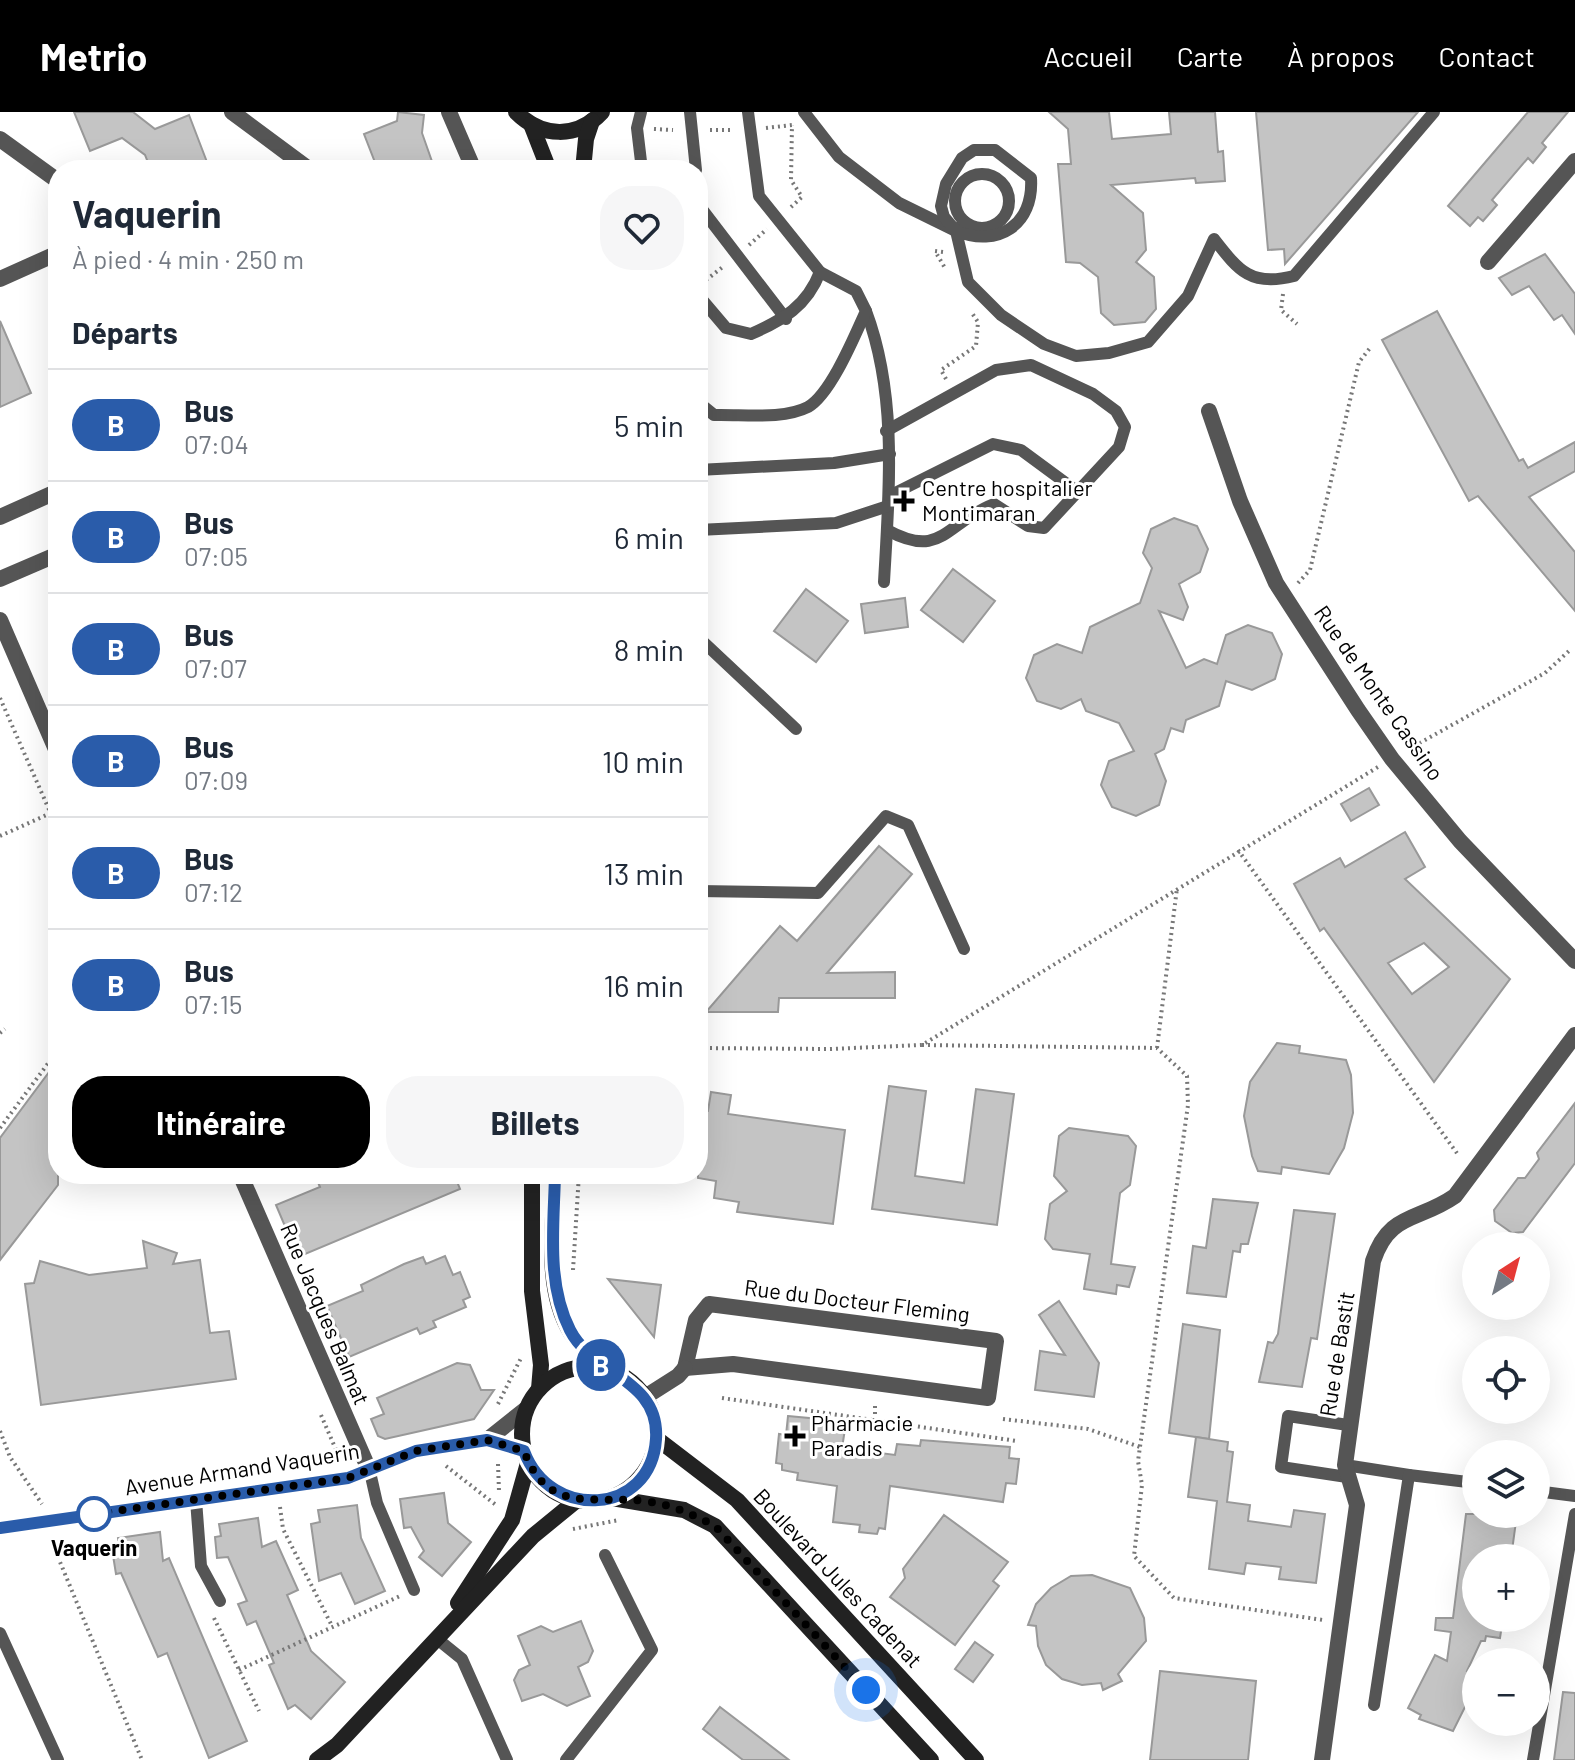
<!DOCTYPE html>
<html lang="fr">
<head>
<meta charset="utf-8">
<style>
	body { margin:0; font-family:Barlow,sans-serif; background:#f6f6f7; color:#1f2937; height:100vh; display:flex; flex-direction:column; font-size:30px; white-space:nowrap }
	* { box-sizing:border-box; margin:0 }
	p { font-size:26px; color:#747a83 }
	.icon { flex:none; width:44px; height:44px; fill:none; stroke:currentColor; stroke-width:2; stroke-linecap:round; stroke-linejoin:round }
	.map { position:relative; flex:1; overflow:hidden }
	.drawer { position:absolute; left:48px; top:48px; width:660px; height:1024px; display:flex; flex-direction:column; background:#fff; border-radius:32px; box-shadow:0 8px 32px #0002 }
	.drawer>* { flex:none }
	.badge { padding:0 16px; border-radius:26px; font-size:28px; line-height:52px }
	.needle { width:52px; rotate:36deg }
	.tools { position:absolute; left:1462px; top:1120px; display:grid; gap:16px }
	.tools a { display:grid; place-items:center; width:88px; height:88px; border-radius:50%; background:#fff; box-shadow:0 8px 32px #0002; font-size:40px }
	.you { position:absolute; width:40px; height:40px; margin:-20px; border:6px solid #fff; border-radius:50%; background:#1a73e8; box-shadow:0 0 0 12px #1a73e833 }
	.map>.badge { position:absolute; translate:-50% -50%; box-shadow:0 0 0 4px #fff }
	h2 { padding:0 24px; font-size:30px; line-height:72px }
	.round { display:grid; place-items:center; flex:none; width:84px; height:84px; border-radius:32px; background:#f6f6f7 }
	.headline { display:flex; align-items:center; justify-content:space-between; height:136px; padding:0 24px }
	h1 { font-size:38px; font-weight:700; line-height:60px }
	.cta { display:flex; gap:16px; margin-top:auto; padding:16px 24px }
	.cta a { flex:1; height:92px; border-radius:32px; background:#000; color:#fff; font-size:32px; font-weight:700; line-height:92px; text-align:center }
	.cta a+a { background:#f6f6f7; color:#1f2937 }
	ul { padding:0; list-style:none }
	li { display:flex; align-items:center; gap:24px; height:112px; padding:0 24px; border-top:2px solid #e0e1e3 }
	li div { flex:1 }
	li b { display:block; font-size:30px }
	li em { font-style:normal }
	li .badge { min-width:88px; font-weight:700; text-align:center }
	header { display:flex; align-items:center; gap:48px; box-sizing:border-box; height:112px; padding:0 40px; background:#000; color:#fff }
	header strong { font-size:38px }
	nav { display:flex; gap:44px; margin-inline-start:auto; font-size:28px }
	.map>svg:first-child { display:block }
	.building { fill:#c4c4c4; stroke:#999; stroke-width:2; fill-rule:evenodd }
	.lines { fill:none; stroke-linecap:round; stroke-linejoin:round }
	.path { stroke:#777; stroke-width:4; stroke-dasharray:2 4; stroke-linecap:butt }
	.lane { stroke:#555; stroke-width:12 }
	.street { stroke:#555; stroke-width:16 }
	.secondary { stroke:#222; stroke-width:16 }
	.line-casing { stroke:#fff; stroke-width:18 }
	.line { stroke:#2a5caa; stroke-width:12 }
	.walk { stroke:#000; stroke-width:8; stroke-dasharray:0 14.4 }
	.poi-dot { fill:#000; stroke:#fff; stroke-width:3 }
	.stop-dot { fill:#fff; stroke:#2a5caa; stroke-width:4 }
	.labels { text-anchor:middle; stroke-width:6; stroke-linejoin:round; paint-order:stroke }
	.poi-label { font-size:22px; fill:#000; stroke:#fff; text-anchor:start }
	.street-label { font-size:22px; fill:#000; stroke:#fff }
	.stop-label { font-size:22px; font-weight:bold; fill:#000; stroke:#fff }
</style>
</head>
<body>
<header>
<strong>Metrio</strong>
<nav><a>Accueil</a><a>Carte</a><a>À propos</a><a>Contact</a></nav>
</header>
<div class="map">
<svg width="1575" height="1648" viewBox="0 0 1575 1648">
	<rect width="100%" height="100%" fill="#fff"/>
	<!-- building -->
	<g class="building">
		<path d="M74 0H133L155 17 189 3 210 58H151L145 43 122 26 90 39Z"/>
		<path d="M398 0 424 3 422 21 435 58H378L364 22 397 9Z"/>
		<path d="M1049 0H1109L1112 27 1171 22 1169 0H1215L1218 40 1223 39 1225 69 1196 71 1195 66 1111 73 1143 101 1146 138 1136 150 1154 165 1156 197 1145 210 1114 213 1101 201 1098 165 1080 151 1066 150 1058 52H1071L1068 17Z"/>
		<path d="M1256 0H1418L1285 152 1284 137 1268 138Z"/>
		<path d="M1528 0H1568L1542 31 1546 35 1533 51 1528 46 1492 88 1497 93 1483 109 1478 105 1470 114 1448 94Z"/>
		<path d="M1545 142 1575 182V222L1562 203 1554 208 1529 174 1512 183 1499 166Z"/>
		<path d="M1437 199 1519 349 1523 347 1528 356 1575 330V359L1529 385 1575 440V499L1478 384 1469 389 1382 228Z"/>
		<path d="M0 209 31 281 0 295Z"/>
		<path d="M1174 406 1197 414 1208 437 1200 460 1179 472 1188 495 1183 508 1159 499 1186 556 1204 547 1217 552 1226 523 1248 513 1272 521 1282 542 1275 567 1252 578 1226 569 1219 594 1186 608 1183 620 1171 616 1164 637 1155 642 1166 669 1159 693 1136 704 1112 695 1101 673 1109 649 1134 639 1119 611 1086 599 1081 587 1061 597 1037 589 1026 566 1034 543 1057 532 1082 541 1090 515 1140 491 1152 456 1143 441 1151 417Z"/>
		<path d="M953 457 995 489 963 530 921 498Z"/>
		<path d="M806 477 848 509 816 550 774 519Z"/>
		<path d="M905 486 908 515 865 521 861 492Z"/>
		<path d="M1369 676 1379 693 1351 709 1341 692Z"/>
		<path d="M1405 720 1425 755 1405 767 1510 867 1434 970 1324 816 1320 819 1294 772 1340 746 1345 755ZM1424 831 1449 855 1412 882 1388 851Z"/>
		<path d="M879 734 912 762 827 861 895 860V886H779L778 900H706L780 814 797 829Z"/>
		<path d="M1277 931 1300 934 1299 941 1346 948 1351 963 1353 1001 1344 1036 1329 1062 1282 1055 1281 1062 1258 1059 1252 1044 1244 1004 1250 970Z"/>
		<path d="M58 948V1073L0 1148V1026Z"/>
		<path d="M889 974 926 979 915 1064 964 1071 976 977 1014 982 997 1113 872 1097Z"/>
		<path d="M711 980 731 983 728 1002 845 1018 833 1112 737 1100 739 1090 714 1086 716 1069 698 1066V998L708 999Z"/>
		<path d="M1575 991V1051L1523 1120 1512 1121 1495 1109 1494 1098 1518 1066H1525L1539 1047 1537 1041Z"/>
		<path d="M1069 1016 1128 1024 1136 1034 1130 1073 1120 1081 1111 1152 1135 1155 1129 1175 1117 1173 1116 1182 1084 1177 1090 1142 1053 1137 1045 1127 1050 1092 1067 1079 1054 1064 1059 1024Z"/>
		<path d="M330 1062H454L460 1077 298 1145 276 1093 320 1075 317 1068Z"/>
		<path d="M1213 1087 1258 1091 1248 1132H1241L1240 1140 1233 1139 1226 1185 1187 1181 1193 1134 1206 1136Z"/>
		<path d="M1294 1098 1335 1102 1317 1227 1311 1226 1302 1275 1259 1270 1268 1230 1273 1231 1278 1222Z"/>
		<path d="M143 1129 177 1141 173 1152 200 1148 210 1221 229 1219 236 1267 41 1293 25 1172 34 1171 40 1149 89 1163 147 1156Z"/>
		<path d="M445 1144 453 1163 460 1160 470 1185 463 1188 466 1195 433 1209 436 1215 420 1222 417 1216 349 1245 327 1194 363 1179 361 1173 404 1152 423 1145 426 1152Z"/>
		<path d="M608 1167 661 1173 654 1225Z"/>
		<path d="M1059 1189 1099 1251 1094 1285 1035 1278 1040 1239 1065 1243 1039 1203Z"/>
		<path d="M1183 1212 1220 1218 1209 1327 1169 1321Z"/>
		<path d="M457 1251 470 1253 481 1278H494L474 1307 385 1327 378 1324 371 1307 384 1302 377 1286Z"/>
		<path d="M788 1304 830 1308 829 1315 845 1317 842 1336 895 1343 897 1332 920 1334 921 1328 1010 1335 1009 1346 1019 1347 1016 1372 1006 1371 1003 1390 890 1374 885 1417 879 1416 877 1422 859 1420 860 1413 833 1410 837 1374 797 1368 798 1361 782 1358V1352L776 1351 779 1322 786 1323Z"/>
		<path d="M1196 1325 1228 1330 1227 1339 1233 1340 1227 1390 1250 1393 1248 1409 1291 1415 1294 1398 1325 1402 1316 1471 1279 1467 1281 1455 1246 1451 1244 1462 1209 1457 1217 1389 1188 1385Z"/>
		<path d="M444 1381 448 1411 471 1430 442 1464 419 1445 424 1439 411 1415 404 1416 400 1387Z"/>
		<path d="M357 1393 361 1426 385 1479 355 1492 341 1461 319 1469 311 1412 320 1410 318 1398Z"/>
		<path d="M1466 1402H1517L1511 1446H1476V1506H1503L1500 1526 1486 1524 1485 1529H1481L1467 1559 1476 1563V1573L1453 1619 1419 1607 1421 1603 1408 1596 1435 1543 1447 1549 1451 1520 1435 1518 1436 1506H1453Z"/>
		<path d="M944 1403 1008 1450 993 1469 999 1474 955 1533 890 1485 905 1466 903 1457Z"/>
		<path d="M258 1406 262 1435 276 1429 298 1478 287 1483 311 1539 345 1570 311 1607 295 1593 288 1597 269 1553 274 1551 256 1509 247 1513 238 1492 247 1489 228 1445 217 1446 215 1425 221 1424 219 1412Z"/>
		<path d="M160 1420 163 1449 169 1446 247 1629 209 1646 167 1541 158 1545 121 1461 116 1462 112 1437 119 1436 118 1426Z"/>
		<path d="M1092 1463 1130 1476 1144 1506 1146 1529 1118 1562 1122 1569 1103 1578 1101 1571 1082 1573 1062 1567 1046 1553 1038 1534 1036 1514 1028 1513 1036 1492 1051 1476 1071 1464Z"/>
		<path d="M581 1509 593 1539 588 1550 578 1555 590 1584 567 1594 543 1582 522 1589 514 1568 519 1558 530 1553 518 1524 541 1514 553 1520Z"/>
		<path d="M975 1530 993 1543 973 1570 955 1557Z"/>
		<path d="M1160 1559 1256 1569 1248 1648H1150Z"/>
		<path d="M1563 1580 1575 1581V1648H1554Z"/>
		<path d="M720 1595 789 1648H743L703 1617Z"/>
	</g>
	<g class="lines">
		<!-- path -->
		<g class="path">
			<path d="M766 16 792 13"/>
			<path d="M654 17 673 18"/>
			<path d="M710 18H733"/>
			<path d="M791 95 802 85 791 68 792 13"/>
			<path d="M749 133 767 117"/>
			<path d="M943 140 935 139 945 156"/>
			<path d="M706 168 724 154"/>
			<path d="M1283 182 1281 198 1297 212"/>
			<path d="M946 267 941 258 976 234 978 210 972 201"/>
			<path d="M1298 471 1310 458 1359 250 1370 236"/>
			<path d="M0 586 58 718"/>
			<path d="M1409 637 1545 561 1569 539"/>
			<path d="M0 724 51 701"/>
			<path d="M1238 738 1459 1044"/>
			<path d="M0 921 5 917"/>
			<path d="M922 933 1157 936 1187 964 1188 993 1138 1349 1142 1373 1134 1444 1174 1486 1323 1508"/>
			<path d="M698 936 830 937 922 933 1378 655"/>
			<path d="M1157 936 1177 776"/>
			<path d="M0 1016 58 938"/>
			<path d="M263 1067 273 1062"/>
			<path d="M573 1158 579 1062"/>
			<path d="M722 1286 1017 1329"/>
			<path d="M498 1292 521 1246"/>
			<path d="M321 1303 340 1347"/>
			<path d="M1003 1307 1088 1317 1140 1335"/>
			<path d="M875 1308V1291"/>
			<path d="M0 1319 10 1345 42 1392"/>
			<path d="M498 1352 499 1379"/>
			<path d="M446 1354 496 1393"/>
			<path d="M280 1395 283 1417 332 1514"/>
			<path d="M573 1417 619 1408"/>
			<path d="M54 1427 60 1450 142 1648"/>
			<path d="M214 1506 259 1599"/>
			<path d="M239 1558 400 1484"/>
		</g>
		<!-- lane -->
		<g class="lane">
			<path d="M641 0 637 16 642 58"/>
			<path d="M690 0 696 58"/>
			<path d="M804 0 839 45 899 91 956 119 965 110"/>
			<circle cx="982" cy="89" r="27"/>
			<path d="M698 71 701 96 786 207"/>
			<path d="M956 119C998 136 1034 113 1031 66L995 38H974L962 46 946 72 941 94 944 105 956 119 968 170 1001 203 1044 232 1076 244 1109 241 1148 230 1188 184 1214 127C1239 159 1251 175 1294 164L1434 0"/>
			<path d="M698 183 726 216 751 222C783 208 807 194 820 160L759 84 748 0"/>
			<path d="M866 199C898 284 889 380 884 470"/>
			<path d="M698 290 714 303C742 302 783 308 808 295 831 282 855 223 866 199L856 179 820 160"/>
			<path d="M886 319 996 258 1031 253 1093 282 1116 299 1125 315 1119 335 1044 416 1028 414 994 392C945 411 942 448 887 418"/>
			<path d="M698 358 834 351 890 342"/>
			<path d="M889 384 993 332 1021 338 1078 380"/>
			<path d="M698 418 836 411 888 394"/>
			<path d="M698 525 796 617"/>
			<path d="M698 779 818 781 886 704 908 713 964 837"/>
			<path d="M1345 1353 1409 1363"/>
			<path d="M370 1360 377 1391 414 1478"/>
			<path d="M1347 1365 1281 1355 1288 1304 1348 1313"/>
			<path d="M1536 1379 1575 1384"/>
			<path d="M196 1388 201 1454 220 1489"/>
			<path d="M0 1521 58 1648"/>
			<path d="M436 1526 462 1547 507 1648"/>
			<path d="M1374 1593 1409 1363 1476 1371"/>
			<path d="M566 1648 652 1538 605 1443"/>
			<path d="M1533 1648 1575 1402"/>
		</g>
		<!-- street -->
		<g class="street">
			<path d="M232 0 310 58"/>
			<path d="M449 0 474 58"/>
			<path d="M0 27 58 69"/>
			<path d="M1488 150 1575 49"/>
			<path d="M0 167 58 141"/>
			<path d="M1209 299 1240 389 1276 471 1358 598 1392 647 1460 729 1575 849"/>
			<path d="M0 405 58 379"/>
			<path d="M0 467 58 442"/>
			<path d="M0 508 58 642"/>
			<path d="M240 1062 370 1360"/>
			<path d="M709 1192 996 1229 988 1286 733 1252 685 1256 696 1208Z"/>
			<path d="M645 1285 678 1264 685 1256"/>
			<path d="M487 1328 524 1339"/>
			<path d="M0 1416 348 1366 416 1339 487 1328 526 1297"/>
			<path d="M1322 1648 1357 1393 1345 1353 1373 1149C1389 1100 1418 1110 1455 1084L1575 923"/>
		</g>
		<!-- secondary -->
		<g class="secondary">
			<path d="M516 0C542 26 577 27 602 0"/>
			<path d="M531 12 549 58"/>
			<path d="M583 58 586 27 592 9"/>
			<path d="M532 1062V1179L541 1253 539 1277"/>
			<path d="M555 1062C554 1112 543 1176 571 1221 579 1234 594 1246 605 1257"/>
			<circle cx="589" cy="1322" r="67"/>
			<path d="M656 1326 737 1388 976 1648"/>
			<path d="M612 1386 684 1398 715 1414 931 1648"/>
			<path d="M458 1491 512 1408 528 1351"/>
			<path d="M317 1648 337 1633 533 1424 577 1388"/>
		</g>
	</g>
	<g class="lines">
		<!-- line casing -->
		<g class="line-casing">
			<path id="line" d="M0 1416 348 1366 416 1339 487 1328 524 1339C550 1409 651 1404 656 1327 660 1267 592 1262 570 1218 546 1171 554 1113 555 1062"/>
		</g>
		<!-- line -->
		<use href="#line" class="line"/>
		<!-- walk -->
		<path class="walk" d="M94 1402 348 1366 416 1339 487 1328 524 1339C548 1403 592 1383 644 1389 670 1392 692 1402 715 1414L866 1578"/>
	</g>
	<!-- markers -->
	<g class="poi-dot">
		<path d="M900 377h8v8h8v8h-8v8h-8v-8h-8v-8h8z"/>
		<path d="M791 1312h8v8h8v8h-8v8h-8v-8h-8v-8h8z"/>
	</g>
	<circle class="stop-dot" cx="94" cy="1402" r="16"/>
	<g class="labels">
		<!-- poi labels -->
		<g class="poi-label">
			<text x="922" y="384">Centre hospitalier<tspan x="922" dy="25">Montimaran</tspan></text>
			<text x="811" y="1319">Pharmacie<tspan x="811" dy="25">Paradis</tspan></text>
		</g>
		<!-- street labels -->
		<g class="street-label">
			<text transform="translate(1379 581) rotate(55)" y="8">Rue de Monte Cassino</text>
			<text transform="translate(857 1189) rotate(7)" y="8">Rue du Docteur Fleming</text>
			<text transform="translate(325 1202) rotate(67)" y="8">Rue Jacques Balmat</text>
			<text transform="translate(1337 1242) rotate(-81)" y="8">Rue de Bastit</text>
			<text transform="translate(242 1357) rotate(-9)" y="8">Avenue Armand Vaquerin</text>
			<text transform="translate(838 1466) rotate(47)" y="8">Boulevard Jules Cadenat</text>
		</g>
		<!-- stop labels -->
		<g class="stop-label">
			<text x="94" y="1444">Vaquerin</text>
		</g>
	</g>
</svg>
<div class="tools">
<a><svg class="needle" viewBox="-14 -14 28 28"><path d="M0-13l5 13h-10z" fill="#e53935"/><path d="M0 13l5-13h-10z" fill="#747a83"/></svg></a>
<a><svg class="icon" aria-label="locate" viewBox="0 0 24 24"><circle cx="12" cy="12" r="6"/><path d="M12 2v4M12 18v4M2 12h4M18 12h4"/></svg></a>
<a><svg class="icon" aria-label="layers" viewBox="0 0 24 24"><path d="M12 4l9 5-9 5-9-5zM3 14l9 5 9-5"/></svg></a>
<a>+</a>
<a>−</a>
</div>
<div class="you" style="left:866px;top:1578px"></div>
<b class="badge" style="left:601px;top:1253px;background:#2a5caa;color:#fff">B</b>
<section class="drawer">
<div class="headline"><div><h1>Vaquerin</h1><p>À pied · 4 min · 250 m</p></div><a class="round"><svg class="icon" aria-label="heart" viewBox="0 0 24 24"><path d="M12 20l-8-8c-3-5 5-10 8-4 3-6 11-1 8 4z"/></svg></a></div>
<h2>Départs</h2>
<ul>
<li><span class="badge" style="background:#2a5caa;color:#fff">B</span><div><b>Bus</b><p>07:04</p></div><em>5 min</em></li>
<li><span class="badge" style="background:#2a5caa;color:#fff">B</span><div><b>Bus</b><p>07:05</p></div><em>6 min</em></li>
<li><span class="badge" style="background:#2a5caa;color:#fff">B</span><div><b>Bus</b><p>07:07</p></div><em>8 min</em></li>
<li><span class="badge" style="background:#2a5caa;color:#fff">B</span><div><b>Bus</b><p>07:09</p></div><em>10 min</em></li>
<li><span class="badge" style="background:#2a5caa;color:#fff">B</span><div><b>Bus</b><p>07:12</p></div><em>13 min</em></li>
<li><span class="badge" style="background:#2a5caa;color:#fff">B</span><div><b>Bus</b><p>07:15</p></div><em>16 min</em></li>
</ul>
<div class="cta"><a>Itinéraire</a><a>Billets</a></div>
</section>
</div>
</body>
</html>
